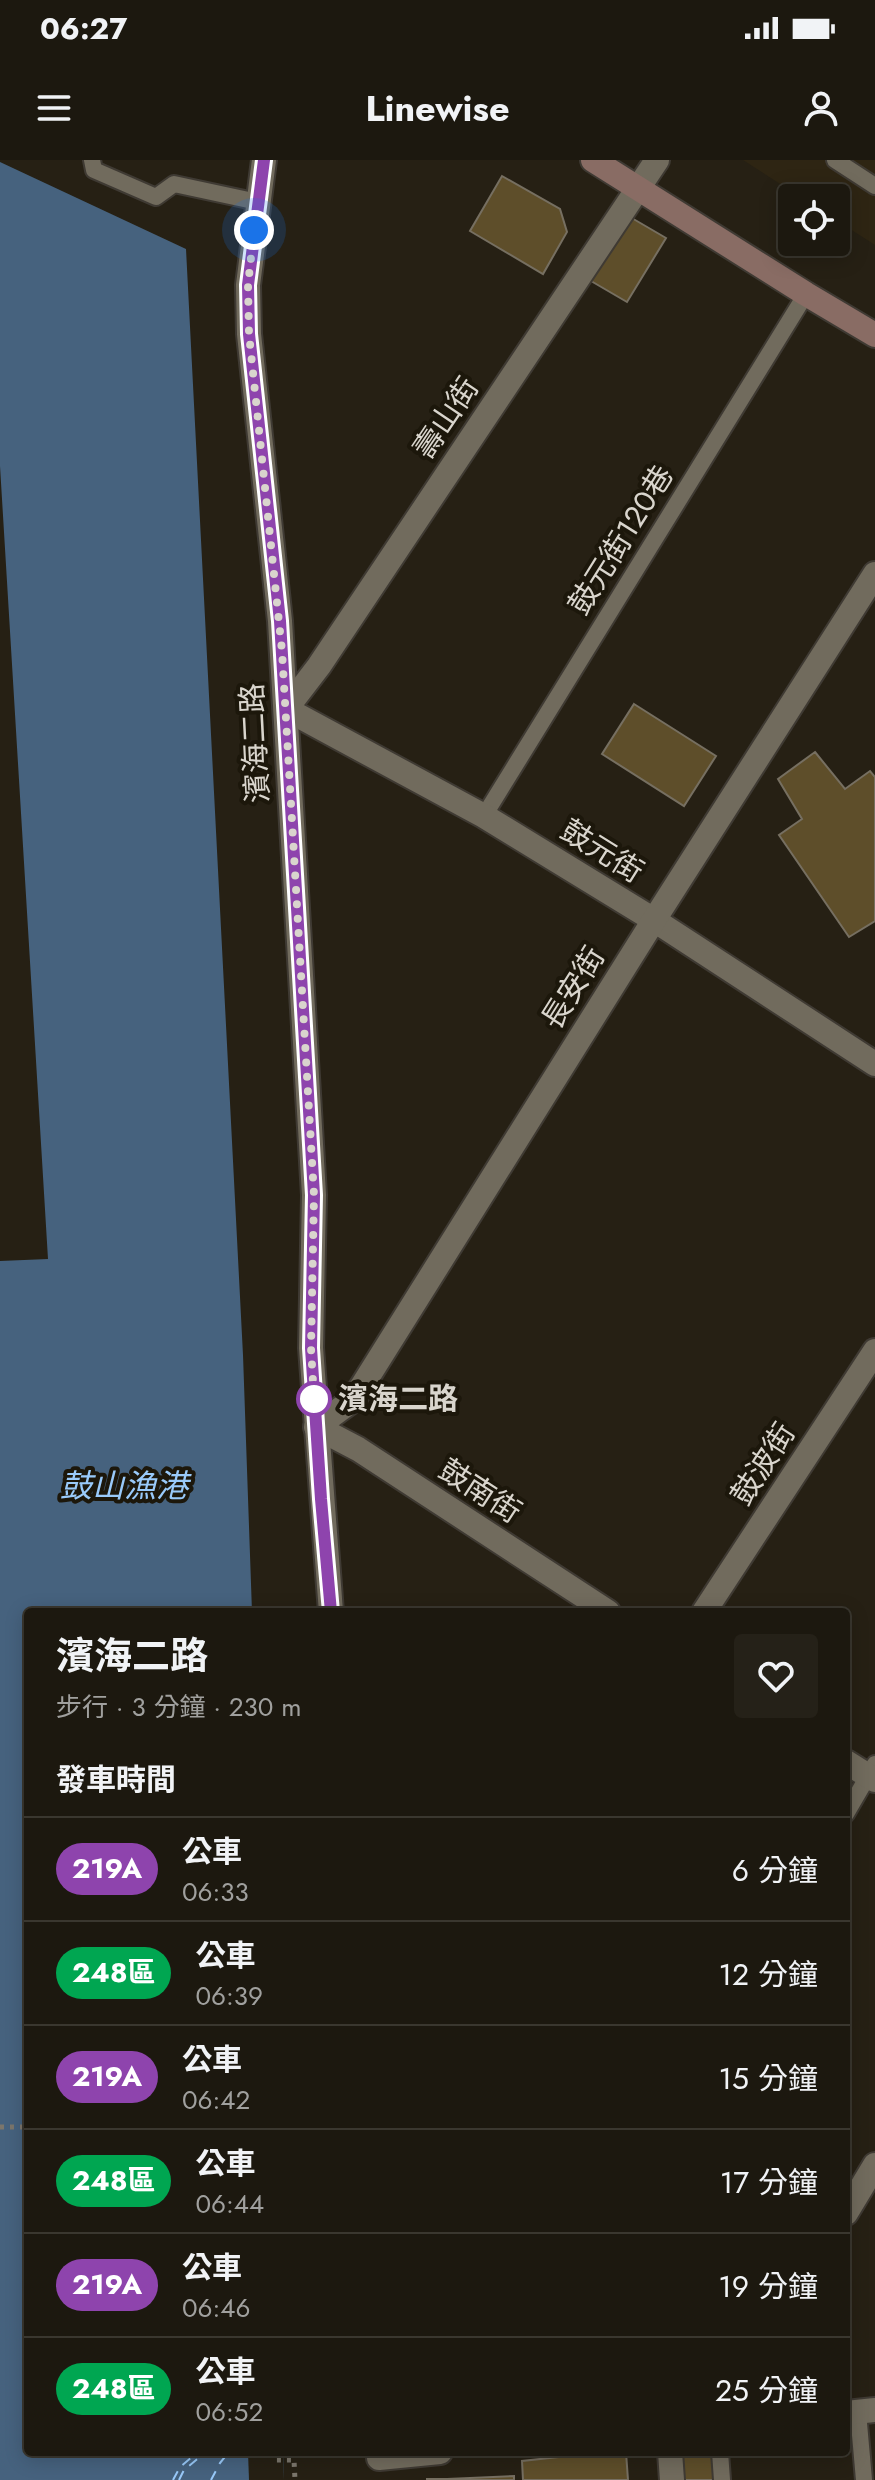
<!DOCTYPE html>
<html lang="zh-TW">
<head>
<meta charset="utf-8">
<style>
	body { margin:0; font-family:Jost,"Noto Sans TC",sans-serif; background:#252118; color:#f1f3f6; height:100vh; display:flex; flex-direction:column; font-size:30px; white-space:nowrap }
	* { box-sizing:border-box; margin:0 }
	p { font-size:26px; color:#a0a09e }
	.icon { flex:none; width:44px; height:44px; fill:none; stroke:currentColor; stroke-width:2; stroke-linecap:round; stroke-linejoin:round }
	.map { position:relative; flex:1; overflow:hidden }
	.side { position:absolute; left:24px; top:1448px; width:826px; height:848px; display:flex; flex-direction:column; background:#1c180f; border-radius:8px; box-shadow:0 4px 20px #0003,0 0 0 2px #3a372f }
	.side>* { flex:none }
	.badge { padding:0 16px; border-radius:26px; font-size:28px; line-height:52px }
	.fabs { position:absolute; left:778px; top:24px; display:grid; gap:16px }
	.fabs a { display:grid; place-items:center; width:72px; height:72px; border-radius:8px; background:#1c180f; box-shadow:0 4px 20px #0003,0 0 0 2px #3a372f; font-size:40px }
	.you { position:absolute; width:40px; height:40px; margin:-20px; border:6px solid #fff; border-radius:50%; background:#1a73e8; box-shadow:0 0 0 12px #1a73e833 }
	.map>.badge { position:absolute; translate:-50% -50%; box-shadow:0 0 0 4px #fff }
	h2 { padding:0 32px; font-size:30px; line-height:72px }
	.round { display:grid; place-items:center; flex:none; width:84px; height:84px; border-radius:8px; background:#252118 }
	.head { display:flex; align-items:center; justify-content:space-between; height:136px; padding:0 32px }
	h1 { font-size:38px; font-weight:700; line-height:60px }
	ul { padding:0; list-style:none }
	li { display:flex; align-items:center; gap:24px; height:104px; padding:0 32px; border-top:2px solid #3a372f }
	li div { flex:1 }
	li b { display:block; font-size:30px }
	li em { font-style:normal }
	li .badge { min-width:88px; font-weight:700; text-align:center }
	.status { display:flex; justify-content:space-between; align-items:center; height:56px; padding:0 40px; background:#1c180f; direction:ltr }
	.status svg { height:22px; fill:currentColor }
	header { display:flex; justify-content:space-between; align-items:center; height:104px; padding:0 32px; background:#1c180f; font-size:36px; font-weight:700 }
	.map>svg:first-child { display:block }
	.built { fill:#2e2513 }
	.water { fill:#46627e }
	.pier { fill:#262014 }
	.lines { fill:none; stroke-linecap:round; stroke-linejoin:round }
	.ferry { stroke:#99cafa; stroke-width:2; stroke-dasharray:10 8; stroke-linecap:butt }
	.building { fill:#5e4e2a; stroke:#766f61; stroke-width:2 }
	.lane-casing { stroke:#3f3a33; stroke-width:20 }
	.street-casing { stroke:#3f3a33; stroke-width:28 }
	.secondary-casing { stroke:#3f3a33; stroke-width:28 }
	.path { stroke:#7b766c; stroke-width:5; stroke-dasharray:4 6; stroke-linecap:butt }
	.lane { stroke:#716b5d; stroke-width:16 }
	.street { stroke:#716b5d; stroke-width:24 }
	.secondary { stroke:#896c64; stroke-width:24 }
	.line-casing { stroke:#fff; stroke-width:18 }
	.line { stroke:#8e44ad; stroke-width:12 }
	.walk { stroke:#d9d5cd; stroke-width:8; stroke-dasharray:0 14.4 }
	.stop-dot { fill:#fff; stroke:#8e44ad; stroke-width:4 }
	.labels { text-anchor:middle; stroke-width:8; stroke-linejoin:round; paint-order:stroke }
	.street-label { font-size:30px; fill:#d9d5cd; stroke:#1c170b }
	.stop-label { font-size:30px; font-weight:bold; fill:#d9d5cd; stroke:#1c170b; text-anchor:start }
	.water-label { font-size:32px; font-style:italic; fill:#99cafa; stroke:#1c170b }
</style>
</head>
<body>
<div class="status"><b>06:27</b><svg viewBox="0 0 49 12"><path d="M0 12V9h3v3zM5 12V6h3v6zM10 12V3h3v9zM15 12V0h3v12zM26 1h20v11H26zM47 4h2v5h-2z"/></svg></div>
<header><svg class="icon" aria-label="menu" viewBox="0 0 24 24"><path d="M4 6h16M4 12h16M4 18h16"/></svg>Linewise<svg class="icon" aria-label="person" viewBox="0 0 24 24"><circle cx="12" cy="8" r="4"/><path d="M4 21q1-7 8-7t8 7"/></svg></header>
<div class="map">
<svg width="875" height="2320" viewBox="0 0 875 2320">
	<rect width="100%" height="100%" fill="#262014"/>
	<!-- built -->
	<path class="built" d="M743 0H875V85L836 60V38H802Z"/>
	<!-- water -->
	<path class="water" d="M0 2 186 89 243 1195 252 1452H28V2292H283L284 2320H0V1101L48 1099 0 306Z"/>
	<!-- pier -->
	<path class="pier" d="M248 2292H283L284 2320H249Z"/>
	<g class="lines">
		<!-- ferry -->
		<g class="ferry">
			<path d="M173 2320 180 2307 198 2292"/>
			<path d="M179 2320 184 2310 206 2292"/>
			<path d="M211 2320 220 2303 229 2292"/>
		</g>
	</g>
	<!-- building -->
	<g class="building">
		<path d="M502 16 560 49 567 72 543 114 470 71Z"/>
		<path d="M630 57 666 78 627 142 591 121Z"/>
		<path d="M634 544 716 596 684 646 602 594Z"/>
		<path d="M815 592 845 629 870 611 875 617V761L849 777 779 675 802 659 778 619Z"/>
		<path d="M304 2292H332V2295L304 2296Z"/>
		<path d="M605 2292H626L628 2320H523L522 2301Z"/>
		<path d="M715 2292 717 2320H676L673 2293Z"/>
		<path d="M514 2316V2320L426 2319H447Z"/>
	</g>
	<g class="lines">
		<!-- lane casing -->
		<g class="lane-casing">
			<g id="lane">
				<path d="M92 0 94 10 156 37 174 24 258 42"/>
				<path d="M835 0 875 26"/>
				<path d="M484 656 806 134"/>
				<path d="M846 1654 875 1604"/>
				<path d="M858 2252 864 2320"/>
				<path d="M720 2292 722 2320"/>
			</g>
		</g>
		<!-- street casing -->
		<g class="street-casing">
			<g id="street">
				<path d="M264 0 248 125 249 174 280 461 314 1035 311 1188 331 1452"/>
				<path d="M657 0 319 506 286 549 484 656 654 760 875 904"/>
				<path d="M608 1452 358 1289 316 1267 354 1239 654 760 875 414"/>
				<path d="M704 1452 875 1191"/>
				<path d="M846 1602 875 1620"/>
				<path d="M846 2053 875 2005"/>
				<path d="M846 2253 875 2250"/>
				<path d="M379 2292V2298L440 2292"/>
				<path d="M670 2292 672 2320"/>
			</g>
		</g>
		<!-- secondary casing -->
		<g class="secondary-casing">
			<path id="secondary" d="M593 0 806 134 875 175"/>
		</g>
		<!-- path -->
		<g class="path">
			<path d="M0 1967H28"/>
			<path d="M274 2292 275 2300H294L295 2320"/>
		</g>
		<!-- lane -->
		<use href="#lane" class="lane"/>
		<!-- street -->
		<use href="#street" class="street"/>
		<!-- secondary -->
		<use href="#secondary" class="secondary"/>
	</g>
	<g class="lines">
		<!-- line casing -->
		<g class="line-casing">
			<path id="line" d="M264 0 248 125 249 174 280 461 314 1035 311 1188 321 1339 331 1452"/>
		</g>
		<!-- line -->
		<use href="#line" class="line"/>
		<!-- walk -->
		<path class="walk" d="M254 70 248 125 249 174 282 491 314 1035 311 1188 314 1239"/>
	</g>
	<!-- markers -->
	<circle class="stop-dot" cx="314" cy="1239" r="16"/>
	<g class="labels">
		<!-- street labels -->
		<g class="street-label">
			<text transform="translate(446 258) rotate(-56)" y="10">壽山街</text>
			<text transform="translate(621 380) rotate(-58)" y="10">鼓元街120巷</text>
			<text transform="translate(255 583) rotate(-93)" y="10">濱海二路</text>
			<text transform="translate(602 691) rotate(32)" y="10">鼓元街</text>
			<text transform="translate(573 828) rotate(-58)" y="10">長安街</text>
			<text transform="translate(763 1304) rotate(-57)" y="10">鼓波街</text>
			<text transform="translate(480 1331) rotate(33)" y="10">鼓南街</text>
		</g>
		<!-- stop labels -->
		<g class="stop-label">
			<text x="338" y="1249">濱海二路</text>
		</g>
		<!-- water labels -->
		<g class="water-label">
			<text x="124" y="1337">鼓山漁港</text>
		</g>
	</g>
</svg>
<div class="fabs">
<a><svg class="icon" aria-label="locate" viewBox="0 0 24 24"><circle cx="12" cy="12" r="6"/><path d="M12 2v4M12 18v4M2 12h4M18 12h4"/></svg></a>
</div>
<div class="you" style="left:254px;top:70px"></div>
<section class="side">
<div class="head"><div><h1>濱海二路</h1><p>步行 · 3 分鐘 · 230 m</p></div><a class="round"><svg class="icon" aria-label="heart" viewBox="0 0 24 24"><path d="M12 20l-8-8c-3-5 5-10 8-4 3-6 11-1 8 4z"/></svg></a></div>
<h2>發車時間</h2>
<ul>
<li><span class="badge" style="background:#8e44ad;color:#fff">219A</span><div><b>公車</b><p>06:33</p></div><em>6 分鐘</em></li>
<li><span class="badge" style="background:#00a651;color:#fff">248區</span><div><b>公車</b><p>06:39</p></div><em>12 分鐘</em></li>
<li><span class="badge" style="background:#8e44ad;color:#fff">219A</span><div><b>公車</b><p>06:42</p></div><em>15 分鐘</em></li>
<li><span class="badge" style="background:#00a651;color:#fff">248區</span><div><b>公車</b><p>06:44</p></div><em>17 分鐘</em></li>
<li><span class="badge" style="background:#8e44ad;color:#fff">219A</span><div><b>公車</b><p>06:46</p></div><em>19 分鐘</em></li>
<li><span class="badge" style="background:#00a651;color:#fff">248區</span><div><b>公車</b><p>06:52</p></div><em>25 分鐘</em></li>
</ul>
</section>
</div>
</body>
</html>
